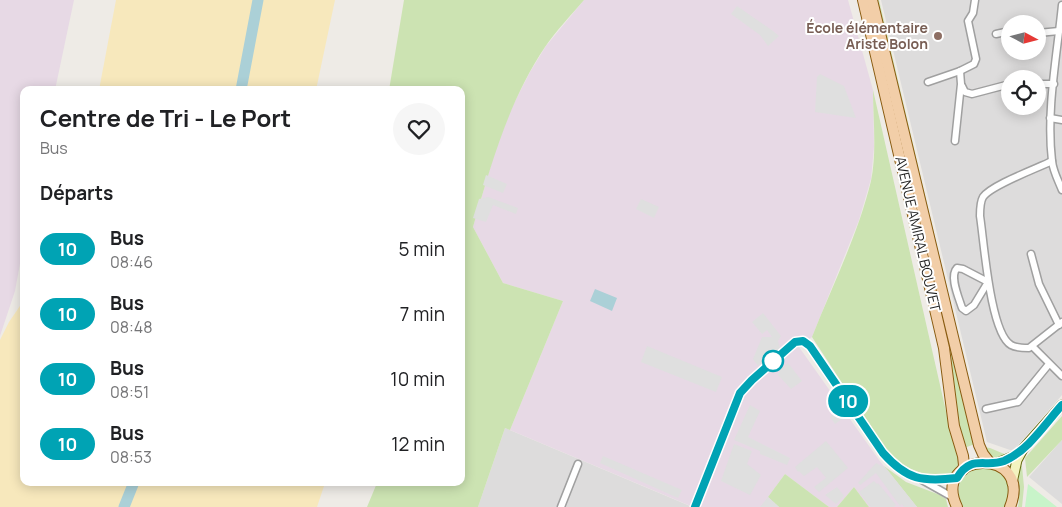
<!DOCTYPE html>
<html lang="fr">
<head>
<meta charset="utf-8">
<style>
	body { margin:0; font-family:Manrope,sans-serif; background:#f6f6f6; color:#202124; height:100vh; display:flex; flex-direction:column; font-size:19px; white-space:nowrap }
	* { box-sizing:border-box; margin:0 }
	p { font-size:16px; color:#757577 }
	.icon { flex:none; width:28px; height:28px; fill:none; stroke:currentColor; stroke-width:2; stroke-linecap:round; stroke-linejoin:round }
	.map { position:relative; flex:1; overflow:hidden }
	.side { position:absolute; left:20px; top:86px; width:445px; height:400px; display:flex; flex-direction:column; background:#fff; border-radius:10px; box-shadow:0 2px 12px #0003 }
	.side>* { flex:none }
	.badge { padding:0 10px; border-radius:16px; font-size:18px; line-height:32px }
	.needle { width:32px; rotate:97deg }
	.controls { position:absolute; left:1001px; top:15px; display:grid; gap:10px }
	.controls a { display:grid; place-items:center; width:45px; height:45px; border-radius:50%; background:#fff; box-shadow:0 2px 12px #0003; font-size:25px }
	.map>.badge { position:absolute; translate:-50% -50%; box-shadow:0 0 0 2px #fff }
	h2 { padding:0 20px; font-size:19px; line-height:45px }
	.round { display:grid; place-items:center; flex:none; width:52px; height:52px; border-radius:26px; background:#f6f6f6 }
	.summary { display:flex; align-items:center; justify-content:space-between; height:85px; padding:0 20px }
	h1 { font-size:24px; font-weight:700; line-height:38px }
	ul { padding:0; list-style:none }
	li { display:flex; align-items:center; gap:15px; height:65px; padding:0 20px }
	li div { flex:1 }
	li b { display:block; font-size:19px }
	li em { font-style:normal }
	li .badge { min-width:55px; font-weight:700; text-align:center }
	.map>svg:first-child { display:block }
	.residential { fill:#dddcdc; fill-rule:evenodd }
	.industrial { fill:#e7d9e5 }
	.grass { fill:#cce3b2 }
	.sand { fill:#f7e8bc }
	.park { fill:#c8f4c9 }
	.parking { fill:#dfdfdf }
	.water { fill:#abd0d7 }
	.lines { fill:none; stroke-linecap:round; stroke-linejoin:round }
	.river { stroke:#abd0d7; stroke-width:11 }
	.street-casing { stroke:#a0a0a0; stroke-width:9 }
	.secondary-casing { stroke:#656b11; stroke-width:11 }
	.primary-casing { stroke:#895b10; stroke-width:12 }
	.street { stroke:#fff; stroke-width:6 }
	.secondary { stroke:#f3f3c0; stroke-width:9 }
	.primary { stroke:#f2cea8; stroke-width:10 }
	.line-casing { stroke:#fff; stroke-width:11 }
	.line { stroke:#00a3b4; stroke-width:8 }
	.education-dot { fill:#8d6e63; stroke:#fff; stroke-width:2 }
	.stop-dot { fill:#fff; stroke:#00a3b4; stroke-width:2.5 }
	.labels { text-anchor:middle; stroke-width:4; stroke-linejoin:round; paint-order:stroke }
	.education-label { font-size:14px; font-weight:bold; fill:#785e54; stroke:#fff; text-anchor:end }
	.street-label { font-size:14px; fill:#1f1f1f; stroke:#fff }
</style>
</head>
<body>
<div class="map">
<svg width="1062" height="507" viewBox="0 0 1062 507">
	<rect width="100%" height="100%" fill="#eeebe6"/>
	<!-- residential -->
	<g class="residential">
		<path d="M881 0H1062V395L1013 451 987 442ZM1010 24H1038V51H1010ZM1010 79H1038V106H1010Z"/>
		<path d="M505 428 690 506 689 507H478Z"/>
		<path d="M1062 440V504L1029 477Z"/>
	</g>
	<!-- industrial -->
	<g class="industrial">
		<path d="M0 0H74L55 90H24V242L15 291 0 336Z"/>
		<path d="M584 0H848L873 90 874 147 871 179 859 220 812 337 799 347 879 460 917 507H869L854 487 837 507H829L785 474 768 497 779 507H693L510 430 563 301 503 283 473 227 495 151 511 109 530 72 546 46Z"/>
	</g>
	<!-- grass -->
	<g class="grass">
		<path d="M404 0H584C571 15 556 31 545 47 508 102 491 165 473 227L503 283 563 301 510 430 505 428 478 507H367L377 483 461 482V90H389Z"/>
		<path d="M867 0 975 444 964 448 957 423 950 353Z"/>
		<path d="M876 0H879L983 441 980 442Z"/>
		<path d="M873 90 950 429C954 442 967 466 950 474 933 481 906 468 893 458 883 449 876 434 869 423 850 395 831 366 812 337 832 286 858 235 871 181 877 152 873 119 873 90Z"/>
		<path d="M1062 416V440L1027 477 1025 458Z"/>
		<path d="M983 447 990 448 1009 456C993 461 993 460 983 447Z"/>
		<path d="M1020 465 1022 466 1024 487 1022 507H1018C1021 493 1016 479 1020 465Z"/>
		<path d="M884 466 906 482 940 495 946 499 948 507H917Z"/>
		<path d="M992 467C1013 482 1010 483 1006 507H963C956 496 957 479 968 471 974 468 985 468 992 467Z"/>
		<path d="M785 474 829 507H779L768 497Z"/>
		<path d="M854 487 869 507H837Z"/>
	</g>
	<!-- sand -->
	<g class="sand">
		<path d="M116 0H335L316 90H99Z"/>
		<path d="M24 300V482L325 483 317 507H0V340L9 322Z"/>
	</g>
	<!-- park -->
	<path class="park" d="M1028 484 1057 507H1025Z"/>
	<!-- parking -->
	<g class="parking">
		<path d="M737 6 773 31 779 36 768 46 760 35 731 14Z"/>
		<path d="M820 74 844 86 856 118 815 112 817 77Z"/>
		<path d="M486 175 507 184 503 193 483 185Z"/>
		<path d="M488 197 518 208 516 214 493 205 486 222 473 218 479 199Z"/>
		<path d="M641 199 659 207 654 218 636 209Z"/>
		<path d="M763 313 781 336 778 341 780 348 758 366 753 359 762 337H772L767 330 762 334 752 322Z"/>
		<path d="M647 346 722 377 716 392 641 362Z"/>
		<path d="M788 363 802 381 791 389 778 375 780 370Z"/>
		<path d="M750 405 760 411 748 437 790 458 787 465 760 454V451L734 440Z"/>
		<path d="M838 407 845 417 835 424 830 417Z"/>
		<path d="M826 441 848 468 819 492 814 487 826 478 817 467 804 476 799 471 798 472 795 467Z"/>
		<path d="M734 444 752 451 747 464 761 475 750 495 721 481Z"/>
		<path d="M603 456 682 490 678 498 600 463Z"/>
		<path d="M876 463 886 468 917 507H904L902 504 900 506 876 473 860 485 858 483Z"/>
		<path d="M874 481 877 484 878 483 896 505 894 507H871L859 492Z"/>
		<path d="M837 487 844 496 836 504 825 495Z"/>
		<path d="M768 497 779 507H760Z"/>
	</g>
	<!-- water -->
	<path class="water" d="M595 289 617 298 612 311 590 301Z"/>
	<g class="lines">
		<!-- river -->
		<g class="river">
			<path d="M241 90 258 0"/>
			<path d="M124 507 134 482"/>
		</g>
		<!-- street casing -->
		<g class="street-casing">
			<g id="street">
				<path d="M1062 5C1057 56 1046 110 1052 161 1053 171 1058 180 1062 190"/>
				<path d="M1038 33 1059 31"/>
				<path d="M996 34 1010 31"/>
				<path d="M928 82 960 71 974 64 976 59 968 21 973 13 975 0"/>
				<path d="M1038 84H1054"/>
				<path d="M962 86 965 92 972 94 1010 84"/>
				<path d="M1050 118 1062 120"/>
				<path d="M955 141 961 84 960 71"/>
				<path d="M1052 161C1038 168 991 185 983 197 980 202 980 209 980 216 984 241 990 333 1011 345 1016 348 1023 348 1029 348L1062 322"/>
				<path d="M1031 254 1039 284 1059 325"/>
				<path d="M957 268 963 269 988 282 974 305 966 311 962 308C959 298 949 276 957 268Z"/>
				<path d="M1033 347 1062 376"/>
				<path d="M986 409 1018 402 1049 364"/>
				<path d="M922 480 954 498"/>
				<path d="M561 507 578 464"/>
				<path d="M695 507 740 393 752 380 795 342C802 340 805 341 810 346L883 453C907 480 922 482 957 478"/>
			</g>
		</g>
		<!-- secondary casing -->
		<g class="secondary-casing">
			<g id="secondary">
				<path d="M995 464 1014 456 1021 451"/>
				<path d="M1012 483 1017 460 1023 449 1062 405"/>
			</g>
		</g>
		<!-- primary casing -->
		<g class="primary-casing">
			<g id="primary">
				<path d="M863 0 944 348 954 426 963 456 964 465 963 470"/>
				<path d="M872 0 979 445 983 454 990 463"/>
				<path d="M957 507C930 451 1034 446 1010 507"/>
			</g>
		</g>
		<!-- street -->
		<use href="#street" class="street"/>
		<!-- secondary -->
		<use href="#secondary" class="secondary"/>
		<!-- primary -->
		<use href="#primary" class="primary"/>
	</g>
	<g class="lines">
		<!-- line casing -->
		<g class="line-casing">
			<path id="line" d="M695 507 740 393 752 380 795 342 803 341 810 346 883 453C907 480 922 482 957 478 971 454 985 468 1004 461 1028 451 1045 424 1062 405"/>
		</g>
		<!-- line -->
		<use href="#line" class="line"/>
	</g>
	<!-- markers -->
	<circle class="education-dot" cx="938" cy="36" r="5"/>
	<circle class="stop-dot" cx="773" cy="361" r="10"/>
	<g class="labels">
		<!-- education labels -->
		<g class="education-label">
			<text x="928" y="33">École élémentaire<tspan x="928" dy="16">Ariste Bolon</tspan></text>
		</g>
		<!-- street labels -->
		<g class="street-label">
			<text transform="translate(918 234) rotate(77)" y="5">AVENUE AMIRAL BOUVET</text>
		</g>
	</g>
</svg>
<div class="controls">
<a><svg class="needle" viewBox="-14 -14 28 28"><path d="M0-13l5 13h-10z" fill="#e53935"/><path d="M0 13l5-13h-10z" fill="#757577"/></svg></a>
<a><svg class="icon" aria-label="locate" viewBox="0 0 24 24"><circle cx="12" cy="12" r="6"/><path d="M12 2v4M12 18v4M2 12h4M18 12h4"/></svg></a>
</div>
<b class="badge" style="left:848px;top:401px;background:#00a3b4;color:#fff">10</b>
<section class="side">
<div class="summary"><div><h1>Centre de Tri - Le Port</h1><p>Bus</p></div><a class="round"><svg class="icon" aria-label="heart" viewBox="0 0 24 24"><path d="M12 20l-8-8c-3-5 5-10 8-4 3-6 11-1 8 4z"/></svg></a></div>
<h2>Départs</h2>
<ul>
<li><span class="badge" style="background:#00a3b4;color:#fff">10</span><div><b>Bus</b><p>08:46</p></div><em>5 min</em></li>
<li><span class="badge" style="background:#00a3b4;color:#fff">10</span><div><b>Bus</b><p>08:48</p></div><em>7 min</em></li>
<li><span class="badge" style="background:#00a3b4;color:#fff">10</span><div><b>Bus</b><p>08:51</p></div><em>10 min</em></li>
<li><span class="badge" style="background:#00a3b4;color:#fff">10</span><div><b>Bus</b><p>08:53</p></div><em>12 min</em></li>
</ul>
</section>
</div>
</body>
</html>
